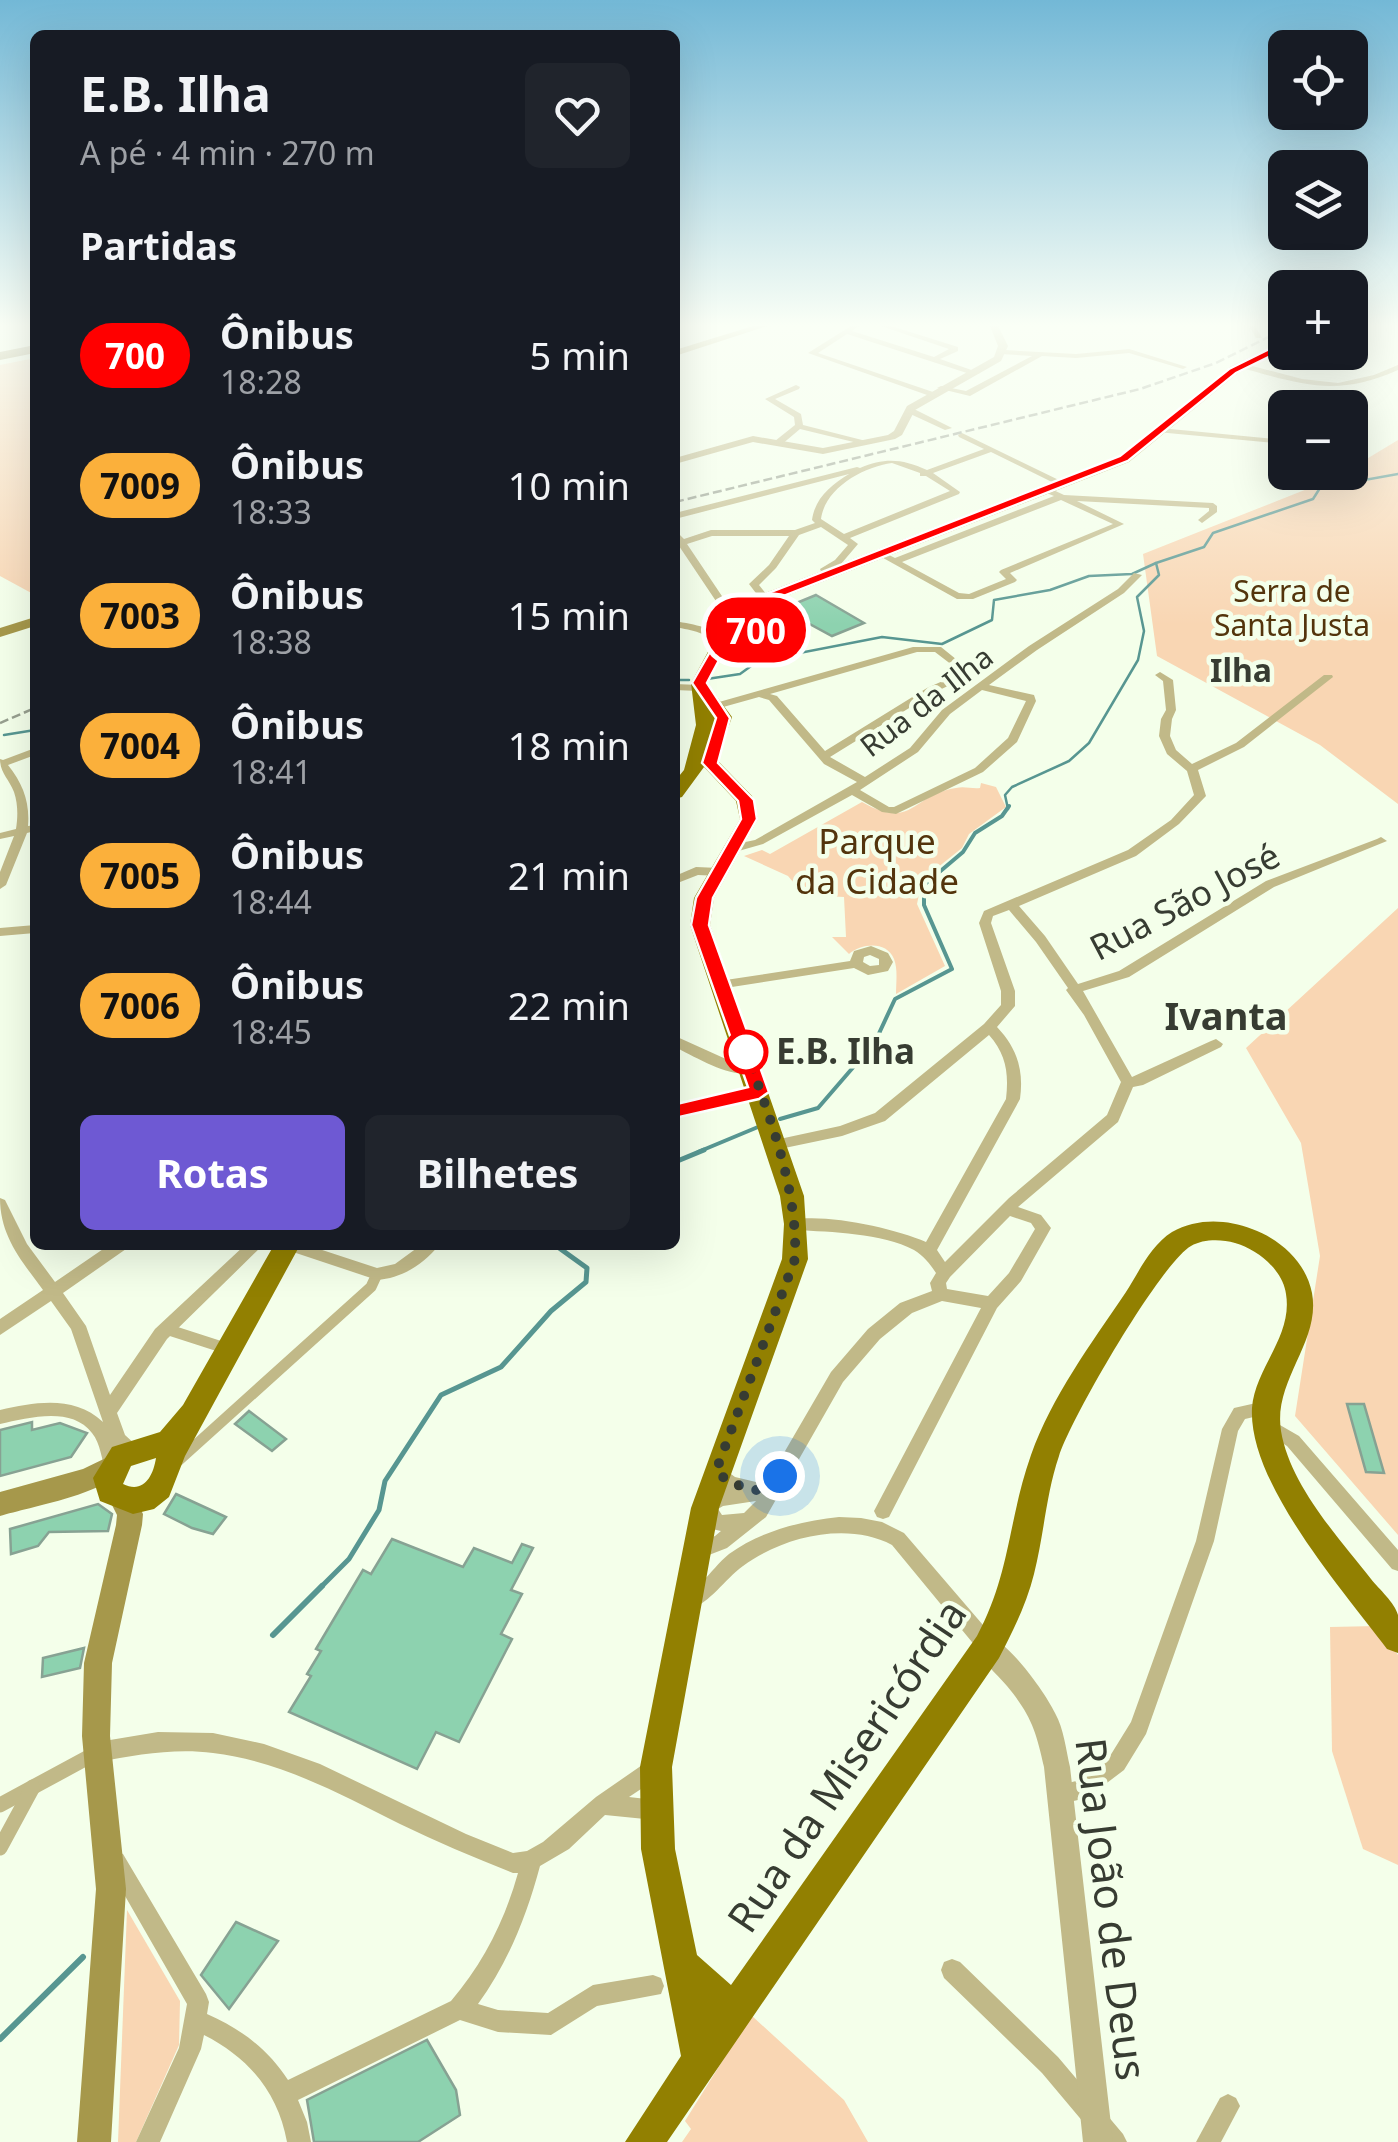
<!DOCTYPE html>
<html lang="pt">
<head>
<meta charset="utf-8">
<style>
	body { margin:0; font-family:"Noto Sans",sans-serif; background:#20242c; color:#f1f3f6; height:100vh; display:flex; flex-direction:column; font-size:38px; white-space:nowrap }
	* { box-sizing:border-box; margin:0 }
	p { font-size:32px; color:#9ea1a6 }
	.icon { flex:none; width:55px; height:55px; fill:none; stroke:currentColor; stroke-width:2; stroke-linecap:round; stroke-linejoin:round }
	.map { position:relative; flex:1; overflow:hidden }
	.sheet { position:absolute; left:30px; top:30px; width:650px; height:1220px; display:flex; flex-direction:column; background:#171b24; border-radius:15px; box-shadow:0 10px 40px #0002 }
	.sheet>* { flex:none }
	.badge { padding:0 20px; border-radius:32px; font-size:35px; line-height:65px }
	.controls { position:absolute; left:1268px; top:30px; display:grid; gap:20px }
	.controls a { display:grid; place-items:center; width:100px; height:100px; border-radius:15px; background:#171b24; box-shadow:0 10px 40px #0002; font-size:50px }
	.you { position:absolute; width:50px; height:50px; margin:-25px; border:8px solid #fff; border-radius:50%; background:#1a73e8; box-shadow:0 0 0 15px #1a73e833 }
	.map>.badge { position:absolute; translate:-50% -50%; box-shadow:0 0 0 5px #fff }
	h2 { padding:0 50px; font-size:38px; line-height:90px }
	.round { display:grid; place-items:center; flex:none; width:105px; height:105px; border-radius:15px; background:#20242c }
	.head { display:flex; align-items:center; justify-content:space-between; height:170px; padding:0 50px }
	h1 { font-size:48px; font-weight:700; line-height:75px }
	.action { display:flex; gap:20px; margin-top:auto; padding:20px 50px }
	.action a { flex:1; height:115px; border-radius:15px; background:#6e59d3; color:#fff; font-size:40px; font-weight:700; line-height:115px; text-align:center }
	.action a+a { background:#20242c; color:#f1f3f6 }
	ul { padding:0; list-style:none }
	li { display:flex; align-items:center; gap:30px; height:130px; padding:0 50px }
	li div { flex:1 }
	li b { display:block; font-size:38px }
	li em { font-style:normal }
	li .badge { min-width:110px; font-weight:700; text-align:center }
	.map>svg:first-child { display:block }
	.green { fill:#f9d6b3 }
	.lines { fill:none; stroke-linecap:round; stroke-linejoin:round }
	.stream-far3 { stroke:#579691; stroke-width:2.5 }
	.stream-far2 { stroke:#579691; stroke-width:4 }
	.stream-far1 { stroke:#579691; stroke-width:5 }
	.stream { stroke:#579691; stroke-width:6 }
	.building { fill:#8dd2af; stroke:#87a293; stroke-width:2.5 }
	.pedestrian-far1 { stroke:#c1b988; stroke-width:11 }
	.pedestrian { stroke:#c1b988; stroke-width:15 }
	.minor { fill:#c1b988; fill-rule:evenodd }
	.tertiary { fill:#c1b988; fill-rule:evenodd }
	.secondary { fill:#a6984b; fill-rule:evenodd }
	.primary { fill:#928001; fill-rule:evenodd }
	.motorway { fill:#786c2a; fill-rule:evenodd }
	.rail { stroke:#979f8f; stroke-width:2.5; stroke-dasharray:9 4; stroke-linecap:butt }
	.line { fill:#f00; stroke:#fff; stroke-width:2.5 }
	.walk { stroke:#373c32; stroke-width:10; stroke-dasharray:0 18 }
	.stop-dot { fill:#fff; stroke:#f00; stroke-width:5 }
	.labels { text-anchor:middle; stroke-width:9; stroke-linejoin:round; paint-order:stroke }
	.far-park-label { font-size:30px; fill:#53340c; stroke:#f4ffea }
	.far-street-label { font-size:30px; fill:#373c32; stroke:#f4ffea }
	.far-neighbourhood-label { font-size:32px; font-weight:bold; fill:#373c32; stroke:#f4ffea }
	.park-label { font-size:35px; fill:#53340c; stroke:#f4ffea }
	.street-label { font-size:35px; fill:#373c32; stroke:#f4ffea }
	.stop-label { font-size:35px; font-weight:bold; fill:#373c32; stroke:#f4ffea; text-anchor:start }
	.neighbourhood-label { font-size:38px; font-weight:bold; fill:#373c32; stroke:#f4ffea }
	.near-street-label { font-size:42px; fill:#373c32; stroke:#f4ffea }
</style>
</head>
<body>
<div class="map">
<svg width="1398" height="2142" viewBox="0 0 1398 2142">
	<rect width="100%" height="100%" fill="#f4ffea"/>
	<!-- green -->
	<g class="green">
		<path d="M35 358V595L0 576V365Z"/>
		<path d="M1398 440V804L1320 745 1157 656 1143 554 1350 472V469Z"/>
		<path d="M981 783 996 787 1006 807 969 834 962 848 922 880 917 904 945 966 896 994C896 983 898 969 894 959 886 940 861 944 849 954L832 937H846L844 897 804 895 788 876 744 856 762 850 770 854 862 802C913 831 911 795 956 788 964 786 972 789 980 788Z"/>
		<path d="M1398 908V1535L1295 1416 1320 1256 1301 1143 1246 1048Z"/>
		<path d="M1377 1626 1398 1655V1865L1363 1849 1332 1751 1330 1627Z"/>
		<path d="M127 1910 180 2001 179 2045 136 2142H118Z"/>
		<path d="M751 2015 844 2100 868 2142H682L691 2129 685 2121Z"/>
	</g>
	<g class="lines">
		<!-- stream-far3 -->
		<g class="stream-far3">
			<path d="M707 679 740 674 758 661 882 637 942 644 992 620 994 600 1050 590 1089 576 1132 574 1156 563"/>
			<path d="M675 680H689"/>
			<path d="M4 735 35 730"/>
			<path d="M1008 809 1005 795 1012 787 1069 761 1089 743 1138 660 1144 631 1137 597 1159 575 1156 563 1204 547 1213 533 1313 499 1320 488 1398 474"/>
		</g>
		<!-- stream-far2 -->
		<g class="stream-far2">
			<path d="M780 1119 818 1108 875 1042 895 999 952 969 924 905V885L963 852 975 833 1002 816 1009 806"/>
			<path d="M698 1152 758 1127"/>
		</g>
		<!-- stream-far1 -->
		<g class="stream-far1">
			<path d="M675 1162 704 1150"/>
			<path d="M320 1588 349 1559 379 1510 385 1481 441 1395 501 1367 551 1311 586 1282 587 1268 555 1245"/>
		</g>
		<!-- stream -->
		<g class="stream">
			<path d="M273 1635 322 1586"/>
			<path d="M0 2039 83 1957"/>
		</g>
	</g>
	<!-- building -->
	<g class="building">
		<path d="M816 595 864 623 832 636 782 609Z"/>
		<path d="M1347 1404H1364L1384 1473 1366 1472Z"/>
		<path d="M249 1411 286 1439 272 1451 235 1424Z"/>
		<path d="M32 1422V1430L60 1423 87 1433 71 1457 0 1476V1430Z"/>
		<path d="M176 1494 213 1511 226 1517 213 1534 192 1528 164 1514Z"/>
		<path d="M98 1504 112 1514 108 1531 49 1532 38 1546 11 1554 10 1529Z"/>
		<path d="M392 1539 463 1567 474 1548 512 1563 522 1544 533 1548 511 1590 522 1594 501 1634 512 1639 459 1742 436 1732 417 1769 289 1712 311 1676 307 1674 321 1651 316 1649 363 1570 371 1574Z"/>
		<path d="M84 1648 80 1668 42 1677 43 1658Z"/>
		<path d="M236 1922 278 1941 229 2009 201 1975Z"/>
		<path d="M427 2040 456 2090 460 2115 418 2142H314L307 2100Z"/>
	</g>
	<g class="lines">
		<!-- pedestrian-far1 -->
		<g class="pedestrian-far1">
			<path d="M166 1329 228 1349"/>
			<path d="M178 1461 371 1287 377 1274"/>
		</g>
		<!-- pedestrian -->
		<g class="pedestrian">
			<path d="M0 1805 96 1753"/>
			<path d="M0 1848 33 1787"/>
		</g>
		<!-- minor -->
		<g class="minor">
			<path d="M851 326H859L852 331 934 357 949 349 881 326H891L958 347V351L940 359 980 373 973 375 847 334 818 353 933 392 934 394 930 396 808 353Z"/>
			<path d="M1249 326H1255L1262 338H1256Z"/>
			<path d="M1129 349 1187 367 1183 369 1129 353 1076 358 1042 356 970 396 937 388 941 386 966 391 1032 356 1001 354 1000 352 1004 350 1076 354Z"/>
			<path d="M1241 363 1302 379 1338 383 1374 375 1398 365V370C1336 398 1301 384 1238 367L1237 365Z"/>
			<path d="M796 385 800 387 799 389 775 399 801 414 803 425 866 441V445L800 429 781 445H775V441L795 425 794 417 765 399Z"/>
			<path d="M906 408H912L952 428 945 430 906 412Z"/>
			<path d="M1160 428 1285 440V444L1157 432 1156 430Z"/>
			<path d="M962 433 1067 484 1060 486 991 452 933 473 960 492 959 494 850 538 858 544 841 564 830 570 829 576H823L820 569 835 560 848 545 821 527 799 535 776 568 759 585 770 599 765 602 762 601 749 584 769 565 789 536H712L687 544 736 617 731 620 728 619 679 546 675 548V530L684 539 711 530H795L815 523 812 520C815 498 831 485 849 474L675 519V513L857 467 860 468C885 457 903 459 927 470L984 449 959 437 958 435ZM892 463 920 473V476H926L950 491 844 534 821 519C825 488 863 467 892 463Z"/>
			<path d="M1350 446 1364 449 1360 451 1350 450Z"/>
			<path d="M1047 487 1064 495 1213 503 1217 506V512L1202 523 1198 520 1209 511V508L1077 501 1124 524 1010 573 1017 580 1015 582 973 599H957L876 554 881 551 895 558 1054 496 1044 492V488ZM1061 500 1113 524 1001 570 999 572 1006 579 969 594 959 593 902 562Z"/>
			<path d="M1134 573 1142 575 1124 593 1037 650 989 685 1034 695 1036 701 1017 742 983 772 896 814 882 812 852 795 763 844 735 852 729 848 731 845 755 840 857 782 824 764 769 700 759 697 716 709 711 706 712 704 913 647H941L962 664 963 679 935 692 830 757 865 777 910 748 942 710 1029 646 1118 589ZM917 652H935L952 665 954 676 927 688 825 751 777 696 770 694ZM982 690 1026 701 1008 738 975 768 894 807H889L860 790 918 752 950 714Z"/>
			<path d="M675 621C695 625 715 626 725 646L716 648C708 631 693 631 675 627Z"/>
			<path d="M1160 672 1173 680 1176 710 1172 719 1170 736 1176 750 1192 764 1236 743 1324 675H1332L1333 677 1244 747 1198 770 1206 796 1179 824 1136 856 1019 906 1045 936 1078 984 1119 971 1266 881 1377 839 1381 837 1387 841 1274 887 1129 977 1083 991 1132 1077 1211 1041 1216 1039 1223 1044 1221 1047 1143 1085 1133 1087 1118 1122 1018 1207 1041 1215 1051 1228 1021 1281 997 1308 889 1517 883 1519 877 1517 874 1511 981 1308 942 1301 912 1313 880 1339 843 1382 766 1517 727 1548 696 1560 690 1558 687 1552 690 1546 715 1536 721 1531 712 1529 696 1508C701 1497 715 1491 726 1489L710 1476 707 1471 710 1466 716 1463 735 1477 756 1482 774 1470 831 1372 868 1329 900 1303 932 1291 930 1283 936 1273C930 1264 924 1256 914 1250 882 1233 831 1232 796 1230L791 1228 788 1224 791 1220C825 1213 894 1228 926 1242L1006 1099C1009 1073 1006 1054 989 1035L885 1121 842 1136 775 1150 770 1149 768 1145 770 1141 775 1140 840 1126 875 1113 984 1024 1001 1005V991L979 923 984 911 1128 850 1171 820 1194 795 1187 771 1167 754 1159 736 1161 719 1166 710 1163 681 1155 675ZM1009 910 1036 942 1068 988 1066 990 1084 1015 1121 1082 1107 1115 1009 1198 945 1262 937 1250 1020 1099C1024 1070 1017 1048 997 1027L1015 1006V991L991 923 993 916ZM1010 1216 1031 1223 1035 1229 1009 1273 988 1296 947 1289 946 1283 950 1277ZM756 1501 744 1513 722 1515 718 1509 723 1506Z"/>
			<path d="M675 684 699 685 704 688 699 691 675 690Z"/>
			<path d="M35 748V755L8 765C23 784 30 802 28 826L35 825V831L27 833 6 885 0 889V872L14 836 0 839V833L16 829C18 816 18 804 14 792 9 779 0 773 0 759L3 760Z"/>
			<path d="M696 867 719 868 725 872 719 876 698 875 675 884V876Z"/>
			<path d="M35 925V933L0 936V928Z"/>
			<path d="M871 946 888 953 893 962 888 971 868 975 854 968 719 989 713 985 719 981 850 961 854 951ZM870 955 879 959V965L870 966 863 962 864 957Z"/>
			<path d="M675 1036 737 1064H752L759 1069C738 1084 696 1057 675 1047Z"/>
			<path d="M759 1087 766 1092 764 1096 675 1116V1106Z"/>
			<path d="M0 1198 5 1200 27 1244 55 1282 109 1245H129L126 1249 63 1293 86 1326 110 1395 155 1329 245 1245H263L167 1339 117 1413 125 1435 137 1446 140 1451 137 1456 131 1459 117 1450 121 1466 118 1471 112 1474 106 1471C101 1459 101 1444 92 1433 71 1406 29 1418 0 1424V1410C36 1402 74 1395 103 1422L71 1329 51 1301 0 1335V1319L43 1290C21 1260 0 1236 0 1198Z"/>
			<path d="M281 1245H307L377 1268 395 1264 421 1245H439C423 1265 402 1278 377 1280L284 1249Z"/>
			<path d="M1265 1401 1271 1403 1273 1408 1271 1413 1245 1419 1238 1431 1214 1541 1146 1734 1124 1770 1087 1798 1060 1804 1053 1801 1050 1794 1053 1787 1076 1781 1110 1756 1131 1722 1196 1541 1222 1429 1234 1408Z"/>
			<path d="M1266 1417 1299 1436 1398 1550V1571L1392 1569 1287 1446 1260 1429 1258 1424 1260 1419Z"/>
			<path d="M839 1517 861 1518 882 1522 904 1533 995 1639 997 1646 995 1653 988 1655 981 1653 892 1545C847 1521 782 1537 743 1566 723 1581 712 1601 688 1611L681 1608 679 1602C684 1592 693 1589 702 1582 711 1573 719 1562 729 1554 761 1531 801 1521 839 1517Z"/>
			<path d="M158 1732 213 1733 264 1744 320 1764 466 1834 513 1853 527 1851 543 1842 596 1797 648 1761 655 1758 662 1761 665 1768 662 1775 629 1797 655 1800 662 1803 665 1810 662 1817 655 1820 605 1815 569 1849 540 1866C527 1915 508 1963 478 2004L498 2010 548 2013 593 1985 653 1975 661 1978 664 1986 661 1994 597 2006 551 2035 498 2032 460 2020 298 2100 307 2122 311 2142H287C278 2092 249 2058 204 2035L201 2049 160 2142H136L179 2048 187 2004 109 1868 106 1861 109 1854 116 1851 123 1854 206 1994 209 2002 207 2014C241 2029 268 2049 288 2080L451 2001C483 1964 505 1920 518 1873H513C475 1858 437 1842 400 1824 340 1794 280 1761 213 1753 174 1748 136 1755 98 1762L91 1759 88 1752 91 1745 98 1742Z"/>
			<path d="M952 1959 960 1962 1058 2057 1123 2134 1127 2142H1100L1042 2073 944 1978 941 1970 944 1962Z"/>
			<path d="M1228 2094 1236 2098 1240 2106 1221 2142H1196L1220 2098Z"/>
		</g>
		<!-- tertiary -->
		<g class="tertiary">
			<path d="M990 326H998L1008 346 1001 361 915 410 902 435 895 439 823 454 753 442 675 464V458L753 436 823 448 888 435 894 431 907 406 994 357 998 346Z"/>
			<path d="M988 1635C1010 1644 1044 1691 1055 1713 1064 1729 1066 1750 1070 1767L1113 2142H1083L1044 1767C1036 1731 1031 1715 1007 1686 996 1673 982 1662 976 1647L979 1639Z"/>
		</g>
		<!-- secondary -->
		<g class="secondary">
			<path d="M753 326H767L675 356V350Z"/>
			<path d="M35 617V626L0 637V628Z"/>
			<path d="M112 1455 121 1458 125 1466C112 1493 29 1507 0 1516V1492L83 1469Z"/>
			<path d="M122 1487 131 1491 143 1514 142 1525 112 1663 110 1736 126 1889 111 2142H77L96 1889 82 1736 84 1663 116 1525 117 1515 109 1499 113 1491Z"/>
		</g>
		<!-- primary -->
		<g class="primary">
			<path d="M1285 340V349L1238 373 1129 462 768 603 755 614 764 628 760 636 725 650 707 683 732 717 717 760 752 796 758 819 714 898 710 925 804 1196 808 1259 719 1508 672 1767 675 1849 697 1955 731 1985 977 1636C1011 1572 1008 1520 1031 1455 1052 1396 1091 1344 1126 1292 1139 1272 1150 1246 1172 1232 1197 1218 1226 1219 1252 1229 1280 1239 1306 1262 1312 1293 1321 1342 1273 1380 1281 1431 1290 1485 1338 1537 1371 1579 1379 1589 1395 1603 1398 1615 1398 1626 1398 1642 1398 1653L1387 1649C1343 1590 1248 1483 1252 1408 1255 1368 1293 1336 1286 1294 1283 1270 1257 1249 1235 1243 1221 1239 1203 1239 1191 1246 1161 1263 1071 1418 1059 1456 1046 1494 1044 1535 1034 1574 1027 1603 1013 1631 999 1658L667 2142H625L681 2056 641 1849 640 1767 691 1508 782 1259 784 1224 780 1196 690 925 694 898 740 819 736 801 704 767 682 797 675 799V781L684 770 696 725 691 683 715 639 717 625 734 605 1119 456 1230 367ZM741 616 747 630 731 636 733 626Z"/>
			<path d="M274 1245H300L185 1456 169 1497 154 1509 133 1514 100 1501 93 1478 112 1447 160 1432 183 1405ZM156 1458C153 1477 143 1494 123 1484L131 1466Z"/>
		</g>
		<!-- motorway -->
		<path class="motorway" d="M35 345V353L0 360V352Z"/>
		<!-- rail -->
		<g class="rail">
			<path d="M675 502 1140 389 1216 363 1285 329"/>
			<path d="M0 723 35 708"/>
		</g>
	</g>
	<!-- sky -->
	<linearGradient id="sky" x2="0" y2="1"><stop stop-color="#73b8d6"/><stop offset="0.52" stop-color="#fafff6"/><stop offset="1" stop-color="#fafff6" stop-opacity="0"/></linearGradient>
	<rect width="1398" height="625" fill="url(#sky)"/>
	<!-- line -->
	<path class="line" d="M1285 341 1289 347 1236 373 1128 461 768 602 754 613 763 628 759 636 725 649 707 683 730 718 718 763 754 800 757 819 713 898 709 925 769 1092 759 1099 675 1118 668 1116V1106L748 1087 691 925 696 898 741 819 738 801 702 763 716 718 692 683 715 643 748 630 740 612 758 597 1120 456 1229 369Z"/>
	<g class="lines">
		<!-- walk -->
		<path class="walk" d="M746 1052C770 1117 798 1189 795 1259L716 1471 730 1483 760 1491 780 1476"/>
	</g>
	<!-- markers -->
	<circle class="stop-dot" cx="746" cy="1052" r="20"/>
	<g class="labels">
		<!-- far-park labels -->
		<g class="far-park-label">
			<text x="1292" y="602">Serra de<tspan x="1292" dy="34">Santa Justa</tspan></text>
		</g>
		<!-- far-street labels -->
		<g class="far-street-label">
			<text transform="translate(927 702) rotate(-38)" y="10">Rua da Ilha</text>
		</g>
		<!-- far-neighbourhood labels -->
		<g class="far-neighbourhood-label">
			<text x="1241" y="682">Ilha</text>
		</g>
		<!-- park labels -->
		<g class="park-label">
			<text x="877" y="854">Parque<tspan x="877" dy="40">da Cidade</tspan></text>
		</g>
		<!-- street labels -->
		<g class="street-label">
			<text transform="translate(1185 902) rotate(-28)" y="12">Rua São José</text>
		</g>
		<!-- stop labels -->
		<g class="stop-label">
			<text x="776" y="1064">E.B. Ilha</text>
		</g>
		<!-- neighbourhood labels -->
		<g class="neighbourhood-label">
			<text x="1226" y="1030">Ivanta</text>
		</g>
		<!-- near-street labels -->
		<g class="near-street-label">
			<text transform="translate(847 1766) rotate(-56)" y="15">Rua da Misericórdia</text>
			<text transform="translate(1111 1909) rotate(83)" y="15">Rua João de Deus</text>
		</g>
	</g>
</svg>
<div class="controls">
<a><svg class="icon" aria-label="locate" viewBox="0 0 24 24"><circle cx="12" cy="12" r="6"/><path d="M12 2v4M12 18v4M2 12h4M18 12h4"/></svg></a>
<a><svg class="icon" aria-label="layers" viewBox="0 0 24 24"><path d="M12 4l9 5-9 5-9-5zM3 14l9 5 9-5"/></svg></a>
<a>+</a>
<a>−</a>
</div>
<div class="you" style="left:780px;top:1476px"></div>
<b class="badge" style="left:756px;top:630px;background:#f00;color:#fff">700</b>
<section class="sheet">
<div class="head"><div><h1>E.B. Ilha</h1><p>A pé · 4 min · 270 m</p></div><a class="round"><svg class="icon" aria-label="heart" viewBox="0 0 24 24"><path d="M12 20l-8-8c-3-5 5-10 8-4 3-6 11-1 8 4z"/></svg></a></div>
<h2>Partidas</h2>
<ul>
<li><span class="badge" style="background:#f00;color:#fff">700</span><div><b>Ônibus</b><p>18:28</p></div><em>5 min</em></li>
<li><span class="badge" style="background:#fbb03b;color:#111">7009</span><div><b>Ônibus</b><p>18:33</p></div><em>10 min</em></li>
<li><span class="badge" style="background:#fbb03b;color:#111">7003</span><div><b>Ônibus</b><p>18:38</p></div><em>15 min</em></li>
<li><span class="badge" style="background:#fbb03b;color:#111">7004</span><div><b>Ônibus</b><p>18:41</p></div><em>18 min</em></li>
<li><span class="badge" style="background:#fbb03b;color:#111">7005</span><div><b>Ônibus</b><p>18:44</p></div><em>21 min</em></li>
<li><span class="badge" style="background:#fbb03b;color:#111">7006</span><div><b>Ônibus</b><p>18:45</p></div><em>22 min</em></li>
</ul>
<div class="action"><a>Rotas</a><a>Bilhetes</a></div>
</section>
</div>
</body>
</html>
